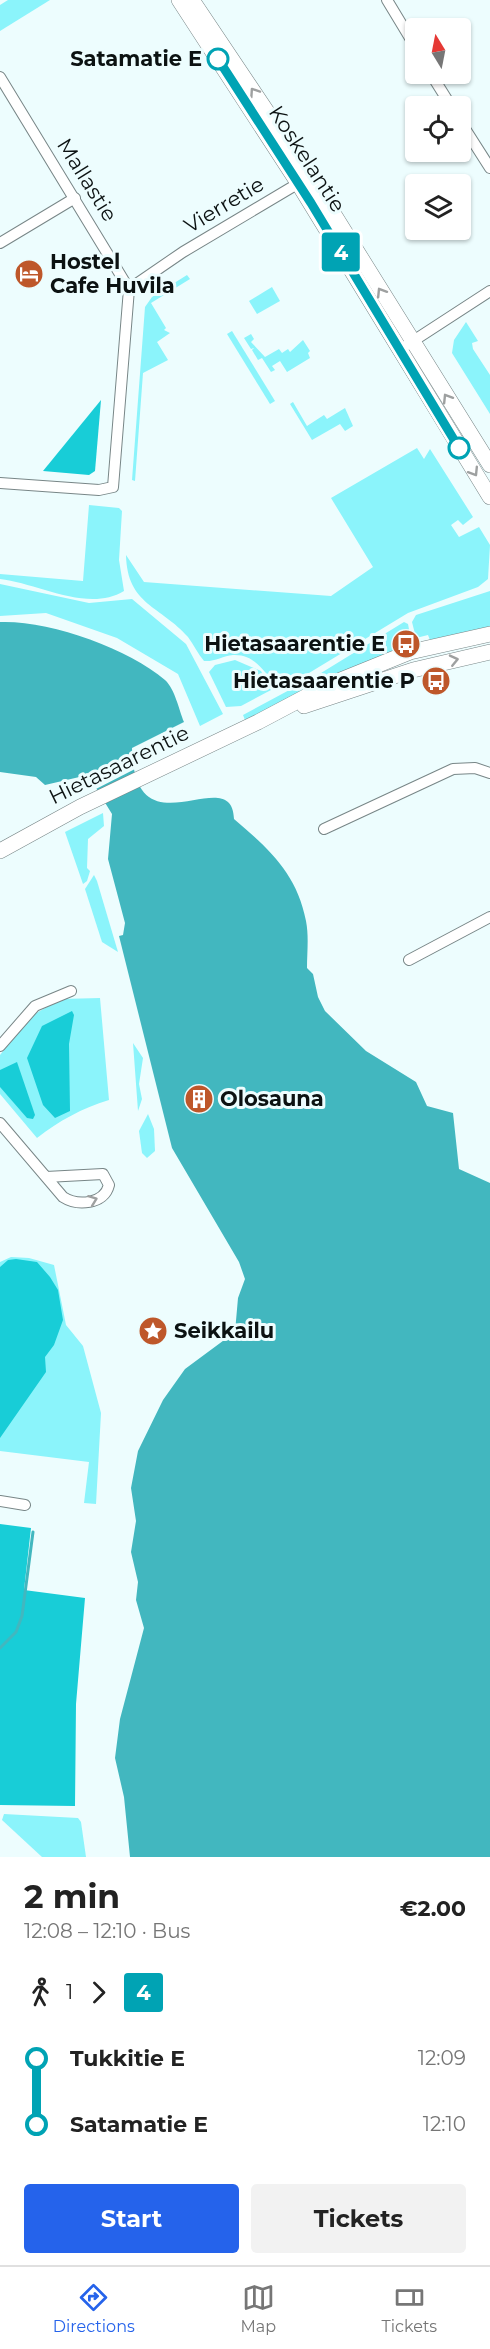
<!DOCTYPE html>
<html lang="en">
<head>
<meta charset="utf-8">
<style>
	body { margin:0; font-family:Montserrat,sans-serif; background:#f2f2f2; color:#222; height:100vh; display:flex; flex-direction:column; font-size:22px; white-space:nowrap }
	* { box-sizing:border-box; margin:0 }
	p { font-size:20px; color:#767676 }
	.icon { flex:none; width:33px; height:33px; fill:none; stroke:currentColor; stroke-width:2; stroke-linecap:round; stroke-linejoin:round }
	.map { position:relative; height:1857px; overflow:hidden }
	.drawer { display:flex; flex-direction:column; background:#fff; flex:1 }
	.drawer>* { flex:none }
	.badge { padding:0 12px; border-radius:4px; font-size:21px; line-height:39px }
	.needle { width:39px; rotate:350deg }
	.tools { position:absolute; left:405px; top:18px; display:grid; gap:12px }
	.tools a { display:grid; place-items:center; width:66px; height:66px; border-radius:6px; background:#fff; box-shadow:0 2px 4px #0004; font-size:30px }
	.map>.badge { position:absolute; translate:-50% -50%; box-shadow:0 0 0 3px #fff }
	.legs { display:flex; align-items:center; gap:9px; height:66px; padding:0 24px; font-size:20px }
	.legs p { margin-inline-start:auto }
	.overview { display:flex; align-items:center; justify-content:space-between; height:102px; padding:0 24px }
	h1 { font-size:33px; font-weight:700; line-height:45px }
	.button { display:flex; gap:12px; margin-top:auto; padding:12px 24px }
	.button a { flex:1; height:69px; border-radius:6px; background:#2563eb; color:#fff; font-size:24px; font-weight:700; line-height:69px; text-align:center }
	.button a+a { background:#f2f2f2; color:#222 }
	ul { padding:0 24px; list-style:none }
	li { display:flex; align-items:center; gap:21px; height:66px; font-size:22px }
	li i { display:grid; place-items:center; width:9px; height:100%; margin:0 8px; background:currentColor }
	li i::after { content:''; width:15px; height:15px; margin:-8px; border:4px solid; border-radius:50%; background:#fff }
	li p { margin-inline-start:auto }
	li:first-child i { background:linear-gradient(#0000 50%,currentColor 0) }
	li:last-child i { background:linear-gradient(currentColor 50%,#0000 0) }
	.menu { display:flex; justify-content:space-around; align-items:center; height:84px; border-top:2px solid #e0e0e0; background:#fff; font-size:16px; color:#767676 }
	.menu a { display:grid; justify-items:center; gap:3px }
	.menu .active { color:#2563eb }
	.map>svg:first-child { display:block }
	.green { fill:#8bf4fb }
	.forest { fill:#18cdd7 }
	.water { fill:#42b7bf }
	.pier { fill:#edfdfe }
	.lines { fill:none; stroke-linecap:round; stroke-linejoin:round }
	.stream { stroke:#42b7bf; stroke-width:3 }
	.street-casing { stroke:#788687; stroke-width:12 }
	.secondary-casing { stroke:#788687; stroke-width:16 }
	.street { stroke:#fff; stroke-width:10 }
	.secondary { stroke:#fff; stroke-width:15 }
	.oneway { stroke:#9ea0a0 }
	.line-1-casing { stroke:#fff; stroke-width:14 }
	.line-1 { stroke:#00a3b4; stroke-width:9 }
	.stop-1-dot { fill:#fff; stroke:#00a3b4; stroke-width:3 }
	.labels { text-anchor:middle; stroke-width:6; stroke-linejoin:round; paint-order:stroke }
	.stop-label { font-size:21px; font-weight:bold; fill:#0c1212; stroke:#edfdfe; text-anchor:end }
	.street-label { font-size:21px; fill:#0c1212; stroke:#edfdfe }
	.poi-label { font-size:21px; font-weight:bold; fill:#0c1212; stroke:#edfdfe; text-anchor:start }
</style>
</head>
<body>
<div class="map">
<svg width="490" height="1857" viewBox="0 0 490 1857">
	<rect width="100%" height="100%" fill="#edfdfe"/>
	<!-- green -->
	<g class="green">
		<path d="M8 0H50L0 31V5Z"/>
		<path d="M187 275 190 279 151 303 166 328 164 330 170 333 157 342 168 360 143 373 135 481 132 480 145 307 152 297Z"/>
		<path d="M272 287 280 301 257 314 249 301Z"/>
		<path d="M466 322 478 341 472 343 473 349 490 375V414L452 353 454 340Z"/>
		<path d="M232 331 275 401 270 404 227 334Z"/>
		<path d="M251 334 254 339 251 342 265 357 279 349 282 353 288 349 290 352 303 340 310 351 308 353 310 358 287 372 280 361 272 366 275 370 271 372 262 358 258 360 252 350 254 348 251 349 244 338Z"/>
		<path d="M293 402 307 426 324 415 327 419 345 408 353 426 345 431 340 424 312 440 290 404Z"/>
		<path d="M417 448 424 459 430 449 473 517 463 525 458 520 451 525 459 537 479 527 490 545 488 579 478 587 408 613 309 673 280 686C263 675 258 654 233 655 223 656 214 662 204 661 198 654 194 645 188 637 161 606 127 605 126 555L144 582 331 596 373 567 331 498Z"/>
		<path d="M89 505 119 508 122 511 119 560 124 591C88 613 37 583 0 579V574L83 581Z"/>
		<path d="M0 584 89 603 132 599 186 644 223 714 200 726 178 674 117 638 46 613 0 616Z"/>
		<path d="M490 591V631L430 640 428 635 416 638 412 622 416 615Z"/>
		<path d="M404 622 408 624 411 640 397 644 398 649 245 720 243 715 321 673Z"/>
		<path d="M235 660 261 671 271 690 241 706 226 707 209 672 215 665Z"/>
		<path d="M103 813 104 826 88 839 87 868 90 871 87 881 83 884 65 832Z"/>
		<path d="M94 875 97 881 118 952 102 942 85 889Z"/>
		<path d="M100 998 109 1100C82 1108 59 1121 37 1138L0 1094V1055L31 1016 61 999Z"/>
		<path d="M133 1043 143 1058 139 1084 142 1099 138 1111Z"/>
		<path d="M148 1114 154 1129 155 1151 147 1158 142 1153 139 1131Z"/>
		<path d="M11 1257 29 1258 54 1265 66 1325 83 1346 101 1413 96 1504 84 1503 89 1462 0 1451V1262Z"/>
		<path d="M4 1814 78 1818 81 1822 86 1857H42L2 1820Z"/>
	</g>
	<!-- forest -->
	<g class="forest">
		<path d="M101 400 95 471 89 475 43 471Z"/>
		<path d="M72 1011 74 1015 69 1044 70 1111 55 1118 43 1105 27 1058 42 1026Z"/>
		<path d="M17 1062 35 1115 33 1119 27 1118 0 1087V1070Z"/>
		<path d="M16 1259 37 1262 50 1277 58 1290 63 1320 54 1345 45 1357 46 1372 0 1438V1267L8 1260Z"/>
		<path d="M0 1524 31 1528 24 1590 85 1598 76 1704 75 1806 0 1805Z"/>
	</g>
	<!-- water -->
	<path class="water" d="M0 622C49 620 128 648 165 680 175 689 179 710 184 722L132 748C134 857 232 759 234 819 268 848 297 873 306 921 309 936 307 953 307 968L313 974 318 997 325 1011 366 1051 416 1082 427 1106 453 1113 459 1169 490 1183V1857H130L124 1797 115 1758 120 1719 144 1628 136 1600 138 1582 131 1552 136 1521 131 1488 138 1451 163 1400 185 1369 235 1332 238 1298 245 1279 239 1262 172 1148 119 936 123 935 125 923 108 859 112 814 88 775 45 785 36 777 0 772Z"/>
	<!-- pier -->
	<path class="pier" d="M135 760V769L94 790 90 783Z"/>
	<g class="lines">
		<!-- stream -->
		<path class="stream" d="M0 1648 16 1632 22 1616 33 1532"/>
		<!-- street casing -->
		<g class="street-casing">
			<g id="street">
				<path d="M387 0 416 48"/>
				<path d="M431 74 451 106"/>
				<path d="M0 77 129 289 113 487 99 490 0 483"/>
				<path d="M460 121 490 168"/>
				<path d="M0 243 75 198"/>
				<path d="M129 289 183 252 304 180"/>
				<path d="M407 345 490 291"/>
				<path d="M324 829 453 769 475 768 490 773"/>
				<path d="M409 960 490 917"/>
				<path d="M0 1046 35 1006 71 991"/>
				<path d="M0 1123 63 1197C77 1206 104 1205 109 1185L103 1174 46 1177"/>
				<path d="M0 1501 25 1505"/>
			</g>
		</g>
		<!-- secondary casing -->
		<g class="secondary-casing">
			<g id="secondary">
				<path d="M179 0 298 183 490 497"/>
				<path d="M192 0 310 176 490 465"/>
				<path d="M304 706 413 670 490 652"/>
				<path d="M0 851 80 807 258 722 326 686 410 652 490 634"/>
			</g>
		</g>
		<!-- street -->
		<use href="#street" class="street"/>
		<!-- secondary -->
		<use href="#secondary" class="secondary"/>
	</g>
	<!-- one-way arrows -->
	<defs><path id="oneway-chevron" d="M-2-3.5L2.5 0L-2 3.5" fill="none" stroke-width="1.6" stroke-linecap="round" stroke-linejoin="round" transform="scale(1.5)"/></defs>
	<g class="oneway">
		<use href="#oneway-chevron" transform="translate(254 92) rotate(-124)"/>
		<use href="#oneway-chevron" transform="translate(381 292) rotate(-122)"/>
		<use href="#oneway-chevron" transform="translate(447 398) rotate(-122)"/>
		<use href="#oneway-chevron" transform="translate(474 472) rotate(58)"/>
		<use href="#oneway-chevron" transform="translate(454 660) rotate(-13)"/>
		<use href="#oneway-chevron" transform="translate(93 1200) rotate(-21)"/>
	</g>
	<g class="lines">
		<!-- line-1 casing -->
		<g class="line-1-casing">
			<path id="line-1" d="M218 59 311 203 459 448"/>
		</g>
		<!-- line-1 -->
		<use href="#line-1" class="line-1"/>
	</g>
	<!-- icons -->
	<defs>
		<g id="hotel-disc" transform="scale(1.5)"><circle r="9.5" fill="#be572a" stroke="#edfdfe"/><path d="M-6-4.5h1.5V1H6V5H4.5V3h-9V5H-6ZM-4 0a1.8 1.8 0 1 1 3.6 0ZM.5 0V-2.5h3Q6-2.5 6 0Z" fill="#fff"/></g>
		<g id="bus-disc" transform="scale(1.5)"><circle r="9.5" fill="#be572a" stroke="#edfdfe"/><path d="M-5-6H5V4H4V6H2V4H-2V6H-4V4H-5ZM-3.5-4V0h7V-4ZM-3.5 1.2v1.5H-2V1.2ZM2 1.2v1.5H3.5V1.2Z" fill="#fff"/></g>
		<g id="building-disc" transform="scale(1.5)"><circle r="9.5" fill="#be572a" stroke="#edfdfe"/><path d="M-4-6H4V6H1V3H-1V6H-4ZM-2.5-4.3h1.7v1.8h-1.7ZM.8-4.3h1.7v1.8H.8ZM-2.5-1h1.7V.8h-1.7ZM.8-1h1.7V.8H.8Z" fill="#fff"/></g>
		<g id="sight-disc" transform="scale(1.5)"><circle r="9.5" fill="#be572a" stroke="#edfdfe"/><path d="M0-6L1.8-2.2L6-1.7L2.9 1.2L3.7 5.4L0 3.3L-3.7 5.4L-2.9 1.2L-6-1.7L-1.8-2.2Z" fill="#fff"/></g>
	</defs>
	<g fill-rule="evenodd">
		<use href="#hotel-disc" x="29" y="274"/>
		<use href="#bus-disc" x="406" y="644"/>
		<use href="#bus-disc" x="436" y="681"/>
		<use href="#building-disc" x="199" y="1099"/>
		<use href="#sight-disc" x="153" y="1331"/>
	</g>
	<!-- markers -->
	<g class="stop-1-dot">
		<circle cx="218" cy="59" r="10"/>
		<circle cx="459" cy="448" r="10"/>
	</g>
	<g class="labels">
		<!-- stop labels -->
		<g class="stop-label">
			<text x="202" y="66">Satamatie E</text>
		</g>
		<!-- street labels -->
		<g class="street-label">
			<text transform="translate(307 159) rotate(57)" y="7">Koskelantie</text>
			<text transform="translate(87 180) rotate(58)" y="7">Mallastie</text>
			<text transform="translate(224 205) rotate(-31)" y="7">Vierretie</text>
			<text transform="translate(119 765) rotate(-26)" y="7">Hietasaarentie</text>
		</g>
		<!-- poi labels -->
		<g class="poi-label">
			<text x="50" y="269">Hostel<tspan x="50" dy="24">Cafe Huvila</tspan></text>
			<text x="385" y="651" text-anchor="end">Hietasaarentie E</text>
			<text x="415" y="688" text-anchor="end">Hietasaarentie P</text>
			<text x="220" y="1106">Olosauna</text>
			<text x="174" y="1338">Seikkailu</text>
		</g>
	</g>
</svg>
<div class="tools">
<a><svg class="needle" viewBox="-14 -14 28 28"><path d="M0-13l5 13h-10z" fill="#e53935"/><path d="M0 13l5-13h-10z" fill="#767676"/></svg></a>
<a><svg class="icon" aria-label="locate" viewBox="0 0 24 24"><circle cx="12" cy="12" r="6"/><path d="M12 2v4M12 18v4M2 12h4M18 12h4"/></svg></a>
<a><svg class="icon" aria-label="layers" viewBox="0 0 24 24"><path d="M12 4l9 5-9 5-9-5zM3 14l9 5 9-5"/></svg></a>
</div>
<b class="badge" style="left:341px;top:252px;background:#00a3b4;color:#fff">4</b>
</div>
<section class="drawer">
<div class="overview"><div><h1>2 min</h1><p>12:08 – 12:10 · Bus</p></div><b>€2.00</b></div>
<div class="legs"><svg class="icon" aria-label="walk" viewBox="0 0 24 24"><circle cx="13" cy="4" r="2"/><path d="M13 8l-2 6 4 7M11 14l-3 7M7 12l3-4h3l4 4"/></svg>1<svg class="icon" aria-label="forward" viewBox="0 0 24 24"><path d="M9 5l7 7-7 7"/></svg><b class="badge" style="background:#00a3b4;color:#fff">4</b></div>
<ul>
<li><i style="color:#00a3b4"></i><b>Tukkitie E</b><p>12:09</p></li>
<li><i style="color:#00a3b4"></i><b>Satamatie E</b><p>12:10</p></li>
</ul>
<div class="button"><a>Start</a><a>Tickets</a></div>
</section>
<nav class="menu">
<a class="active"><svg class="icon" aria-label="directions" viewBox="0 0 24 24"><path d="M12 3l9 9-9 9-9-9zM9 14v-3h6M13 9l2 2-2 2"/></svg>Directions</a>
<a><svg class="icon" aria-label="map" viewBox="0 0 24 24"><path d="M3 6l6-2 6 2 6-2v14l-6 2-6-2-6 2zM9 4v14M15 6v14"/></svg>Map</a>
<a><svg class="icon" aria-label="tickets" viewBox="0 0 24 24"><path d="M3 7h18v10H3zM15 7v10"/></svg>Tickets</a>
</nav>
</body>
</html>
